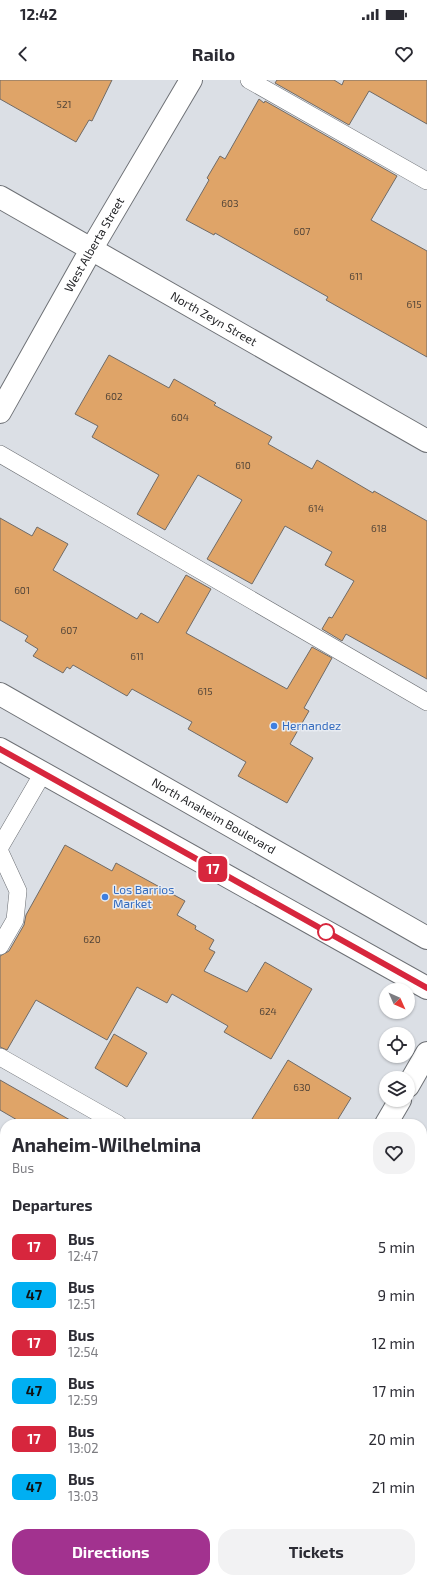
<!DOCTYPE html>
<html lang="en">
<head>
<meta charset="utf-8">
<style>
	body { margin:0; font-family:"Exo 2",sans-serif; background:#f2f2f3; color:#2b2b33; height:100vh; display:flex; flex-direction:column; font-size:15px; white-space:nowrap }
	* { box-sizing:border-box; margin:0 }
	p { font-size:13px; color:#7c7c81 }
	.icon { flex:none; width:22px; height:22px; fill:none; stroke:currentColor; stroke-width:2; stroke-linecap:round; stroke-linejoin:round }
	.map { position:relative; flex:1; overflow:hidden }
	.panel { position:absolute; left:0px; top:1039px; width:427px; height:464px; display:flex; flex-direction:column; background:#fff; border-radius:16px 16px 0 0; box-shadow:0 1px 3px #0004 }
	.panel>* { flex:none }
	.badge { padding:0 8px; border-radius:6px; font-size:14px; line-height:26px }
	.needle { width:26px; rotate:135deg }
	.fabs { position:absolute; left:379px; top:903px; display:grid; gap:8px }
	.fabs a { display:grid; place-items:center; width:36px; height:36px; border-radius:50%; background:#fff; box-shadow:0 1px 3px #0004; font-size:20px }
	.map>.badge { position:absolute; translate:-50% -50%; box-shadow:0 0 0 2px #fff }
	h2 { padding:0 12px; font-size:15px; line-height:36px }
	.round { display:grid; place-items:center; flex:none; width:42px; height:42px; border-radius:16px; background:#f2f2f3 }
	.head { display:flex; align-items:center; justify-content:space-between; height:68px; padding:0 12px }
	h1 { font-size:19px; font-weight:700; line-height:30px }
	.primary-button { display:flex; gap:8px; margin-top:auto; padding:8px 12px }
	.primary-button a { flex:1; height:46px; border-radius:16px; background:#a2328f; color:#fff; font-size:16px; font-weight:700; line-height:46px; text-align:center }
	.primary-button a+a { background:#f2f2f3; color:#2b2b33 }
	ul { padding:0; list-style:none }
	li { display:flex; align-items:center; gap:12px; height:48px; padding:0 12px }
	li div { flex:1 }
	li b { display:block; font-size:15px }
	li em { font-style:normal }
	li .badge { min-width:44px; font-weight:700; text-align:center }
	.status { display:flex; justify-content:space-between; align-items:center; height:28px; padding:0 20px; background:#fff; direction:ltr }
	.status svg { height:11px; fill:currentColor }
	header { display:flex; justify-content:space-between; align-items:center; height:52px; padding:0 12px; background:#fff; font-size:18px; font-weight:700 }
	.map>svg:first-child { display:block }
	.building { fill:#dfa468; stroke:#706b67 }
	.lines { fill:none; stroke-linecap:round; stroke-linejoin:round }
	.service-casing { stroke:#6d7075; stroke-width:18 }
	.minor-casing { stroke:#6d7075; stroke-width:24 }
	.secondary-casing { stroke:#6d7075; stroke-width:24 }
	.service { stroke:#fff; stroke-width:17 }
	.minor { stroke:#fff; stroke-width:22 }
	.secondary { stroke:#fff; stroke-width:22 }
	.line-casing { stroke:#fff; stroke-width:9 }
	.line { stroke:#d7263d; stroke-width:6 }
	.shop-dot { fill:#3f7fe0; stroke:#e8ecf2; stroke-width:1.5 }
	.stop-dot { fill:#fff; stroke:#d7263d; stroke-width:2 }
	.labels { text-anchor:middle; stroke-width:3; stroke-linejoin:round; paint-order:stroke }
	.number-label { font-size:10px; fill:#534538 }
	.street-label { font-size:12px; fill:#242528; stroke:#e8ecf2 }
	.shop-label { font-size:12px; fill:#366cbe; stroke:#e8ecf2; text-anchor:start }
</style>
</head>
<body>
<div class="status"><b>12:42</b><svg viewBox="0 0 49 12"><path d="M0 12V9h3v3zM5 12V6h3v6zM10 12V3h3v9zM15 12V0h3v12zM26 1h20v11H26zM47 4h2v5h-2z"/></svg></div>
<header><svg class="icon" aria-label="back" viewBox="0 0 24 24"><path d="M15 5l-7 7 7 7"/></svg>Railo<svg class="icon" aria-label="heart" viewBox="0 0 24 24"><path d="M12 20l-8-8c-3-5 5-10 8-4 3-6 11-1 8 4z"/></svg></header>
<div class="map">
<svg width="427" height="1503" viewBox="0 0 427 1503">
	<rect width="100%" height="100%" fill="#dbdfe5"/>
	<!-- building -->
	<g class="building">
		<path d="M0 0H112L92 41 89 40 76 62 0 19Z"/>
		<path d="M277 0H334L342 5 344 0H427V44L369 11 349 45 275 3Z"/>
		<path d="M259 19 264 23 265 21 397 96 371 140 427 171V277L326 220 328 217 215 153 214 155 186 140 209 100 207 98 220 76 225 79Z"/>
		<path d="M109 275 169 308 174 299 216 323 214 325 272 357 268 364 312 389 317 380 373 413 374 411 427 441V599L346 554 342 561 322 549 329 537 332 538 354 501 325 485 332 472 285 446 252 504 207 479 242 420 198 395 165 450 137 434 159 395 92 357 98 346 75 334Z"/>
		<path d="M0 438 32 456 37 447 68 464 53 490 137 539 141 533 158 543 186 495 211 509 186 553 287 609 312 567 332 578 304 628 309 631 290 664 313 678 287 723 238 696 246 682 188 649 192 642 132 609 127 616 73 585 70 589 67 587 63 593 33 576 38 569 25 561 28 556 0 540Z"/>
		<path d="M65 765 112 791 116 783 185 821 177 835 196 846 195 849 214 860 209 869 215 872 204 891 247 912 265 882 312 909 271 979 224 952 228 946 172 914 167 923 137 907 107 960 36 920 7 970 0 967V876L9 871 24 845 26 835Z"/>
		<path d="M114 954 147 973 127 1007 95 988Z"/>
		<path d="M288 980 351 1018 335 1044H249Z"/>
		<path d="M0 1000 77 1044H24L0 1030Z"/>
	</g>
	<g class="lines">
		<!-- service casing -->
		<g class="service-casing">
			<g id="service">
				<path d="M249 0 427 101"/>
				<path d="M0 374 427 622"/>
				<path d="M0 767 43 693"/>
				<path d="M0 772 18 811 15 840 0 866"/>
				<path d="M0 977 118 1044"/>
				<path d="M0 1197 5 1189"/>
				<path d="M422 1216 427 1219"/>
			</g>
		</g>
		<!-- minor casing -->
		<g class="minor-casing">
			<g id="minor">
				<path id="s1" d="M0 117 427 361"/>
				<path id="s2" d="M0 332 92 168 191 0"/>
				<path d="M408 1006 427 973"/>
				<path d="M386 1044 400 1020"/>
				<path d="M0 1299 5 1302"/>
				<path d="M351 1498 360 1503"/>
				<path d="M126 1503 129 1498"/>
			</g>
		</g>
		<!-- secondary casing -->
		<g class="secondary-casing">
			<g id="secondary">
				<path id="s3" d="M0 614 427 858"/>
				<path d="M0 669 427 908"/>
			</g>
		</g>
		<!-- service -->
		<use href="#service" class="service"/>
		<!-- minor -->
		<use href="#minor" class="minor"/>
		<!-- secondary -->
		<use href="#secondary" class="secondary"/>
	</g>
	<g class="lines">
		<!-- line casing -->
		<g class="line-casing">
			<path id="line" d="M0 669 427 908"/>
		</g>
		<!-- line -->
		<use href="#line" class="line"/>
	</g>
	<!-- markers -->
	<g class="shop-dot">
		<circle cx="274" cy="646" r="4"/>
		<circle cx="105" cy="817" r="4"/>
	</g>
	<circle class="stop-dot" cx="326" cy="852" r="8"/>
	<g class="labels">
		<!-- number labels -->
		<g class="number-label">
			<text x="64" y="28">521</text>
			<text x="230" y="127">603</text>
			<text x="302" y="155">607</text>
			<text x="356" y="200">611</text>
			<text x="414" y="228">615</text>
			<text x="114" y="320">602</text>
			<text x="180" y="341">604</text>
			<text x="243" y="389">610</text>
			<text x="316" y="432">614</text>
			<text x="379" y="452">618</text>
			<text x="22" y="514">601</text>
			<text x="69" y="554">607</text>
			<text x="137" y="580">611</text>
			<text x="205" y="615">615</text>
			<text x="92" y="863">620</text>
			<text x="268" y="935">624</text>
			<text x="302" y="1011">630</text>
		</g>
		<!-- street labels -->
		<g class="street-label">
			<text dy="4" stroke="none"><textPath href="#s2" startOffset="192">West Alberta Street</textPath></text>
			<text dy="4" stroke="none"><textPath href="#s1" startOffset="246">North Zeyn Street</textPath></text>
			<text dy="4" stroke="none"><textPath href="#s3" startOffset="246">North Anaheim Boulevard</textPath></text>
		</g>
		<!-- shop labels -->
		<g class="shop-label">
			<text x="282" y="650">Hernandez</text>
			<text x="113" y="814">Los Barrios<tspan x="113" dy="14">Market</tspan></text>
		</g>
	</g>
</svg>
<div class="fabs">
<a><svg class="needle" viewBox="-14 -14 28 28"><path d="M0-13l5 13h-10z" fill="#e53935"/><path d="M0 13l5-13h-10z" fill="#7c7c81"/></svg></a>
<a><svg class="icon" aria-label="locate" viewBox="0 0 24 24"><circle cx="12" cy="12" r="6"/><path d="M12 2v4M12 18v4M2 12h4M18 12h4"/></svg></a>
<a><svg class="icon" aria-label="layers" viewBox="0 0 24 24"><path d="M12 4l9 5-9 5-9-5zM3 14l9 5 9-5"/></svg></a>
</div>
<b class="badge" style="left:213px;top:789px;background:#d7263d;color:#fff">17</b>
<section class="panel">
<div class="head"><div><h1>Anaheim-Wilhelmina</h1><p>Bus</p></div><a class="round"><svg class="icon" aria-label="heart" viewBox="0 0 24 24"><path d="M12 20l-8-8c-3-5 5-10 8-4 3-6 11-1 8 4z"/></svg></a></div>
<h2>Departures</h2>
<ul>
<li><span class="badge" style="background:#d7263d;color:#fff">17</span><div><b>Bus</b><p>12:47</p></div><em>5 min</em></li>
<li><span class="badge" style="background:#00aff2;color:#111">47</span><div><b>Bus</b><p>12:51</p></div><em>9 min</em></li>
<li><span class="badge" style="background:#d7263d;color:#fff">17</span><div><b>Bus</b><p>12:54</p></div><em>12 min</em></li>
<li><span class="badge" style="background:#00aff2;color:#111">47</span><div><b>Bus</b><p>12:59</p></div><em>17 min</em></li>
<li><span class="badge" style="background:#d7263d;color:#fff">17</span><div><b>Bus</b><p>13:02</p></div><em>20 min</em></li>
<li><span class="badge" style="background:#00aff2;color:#111">47</span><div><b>Bus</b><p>13:03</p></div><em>21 min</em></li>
</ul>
<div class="primary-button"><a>Directions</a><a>Tickets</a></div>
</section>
</div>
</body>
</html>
